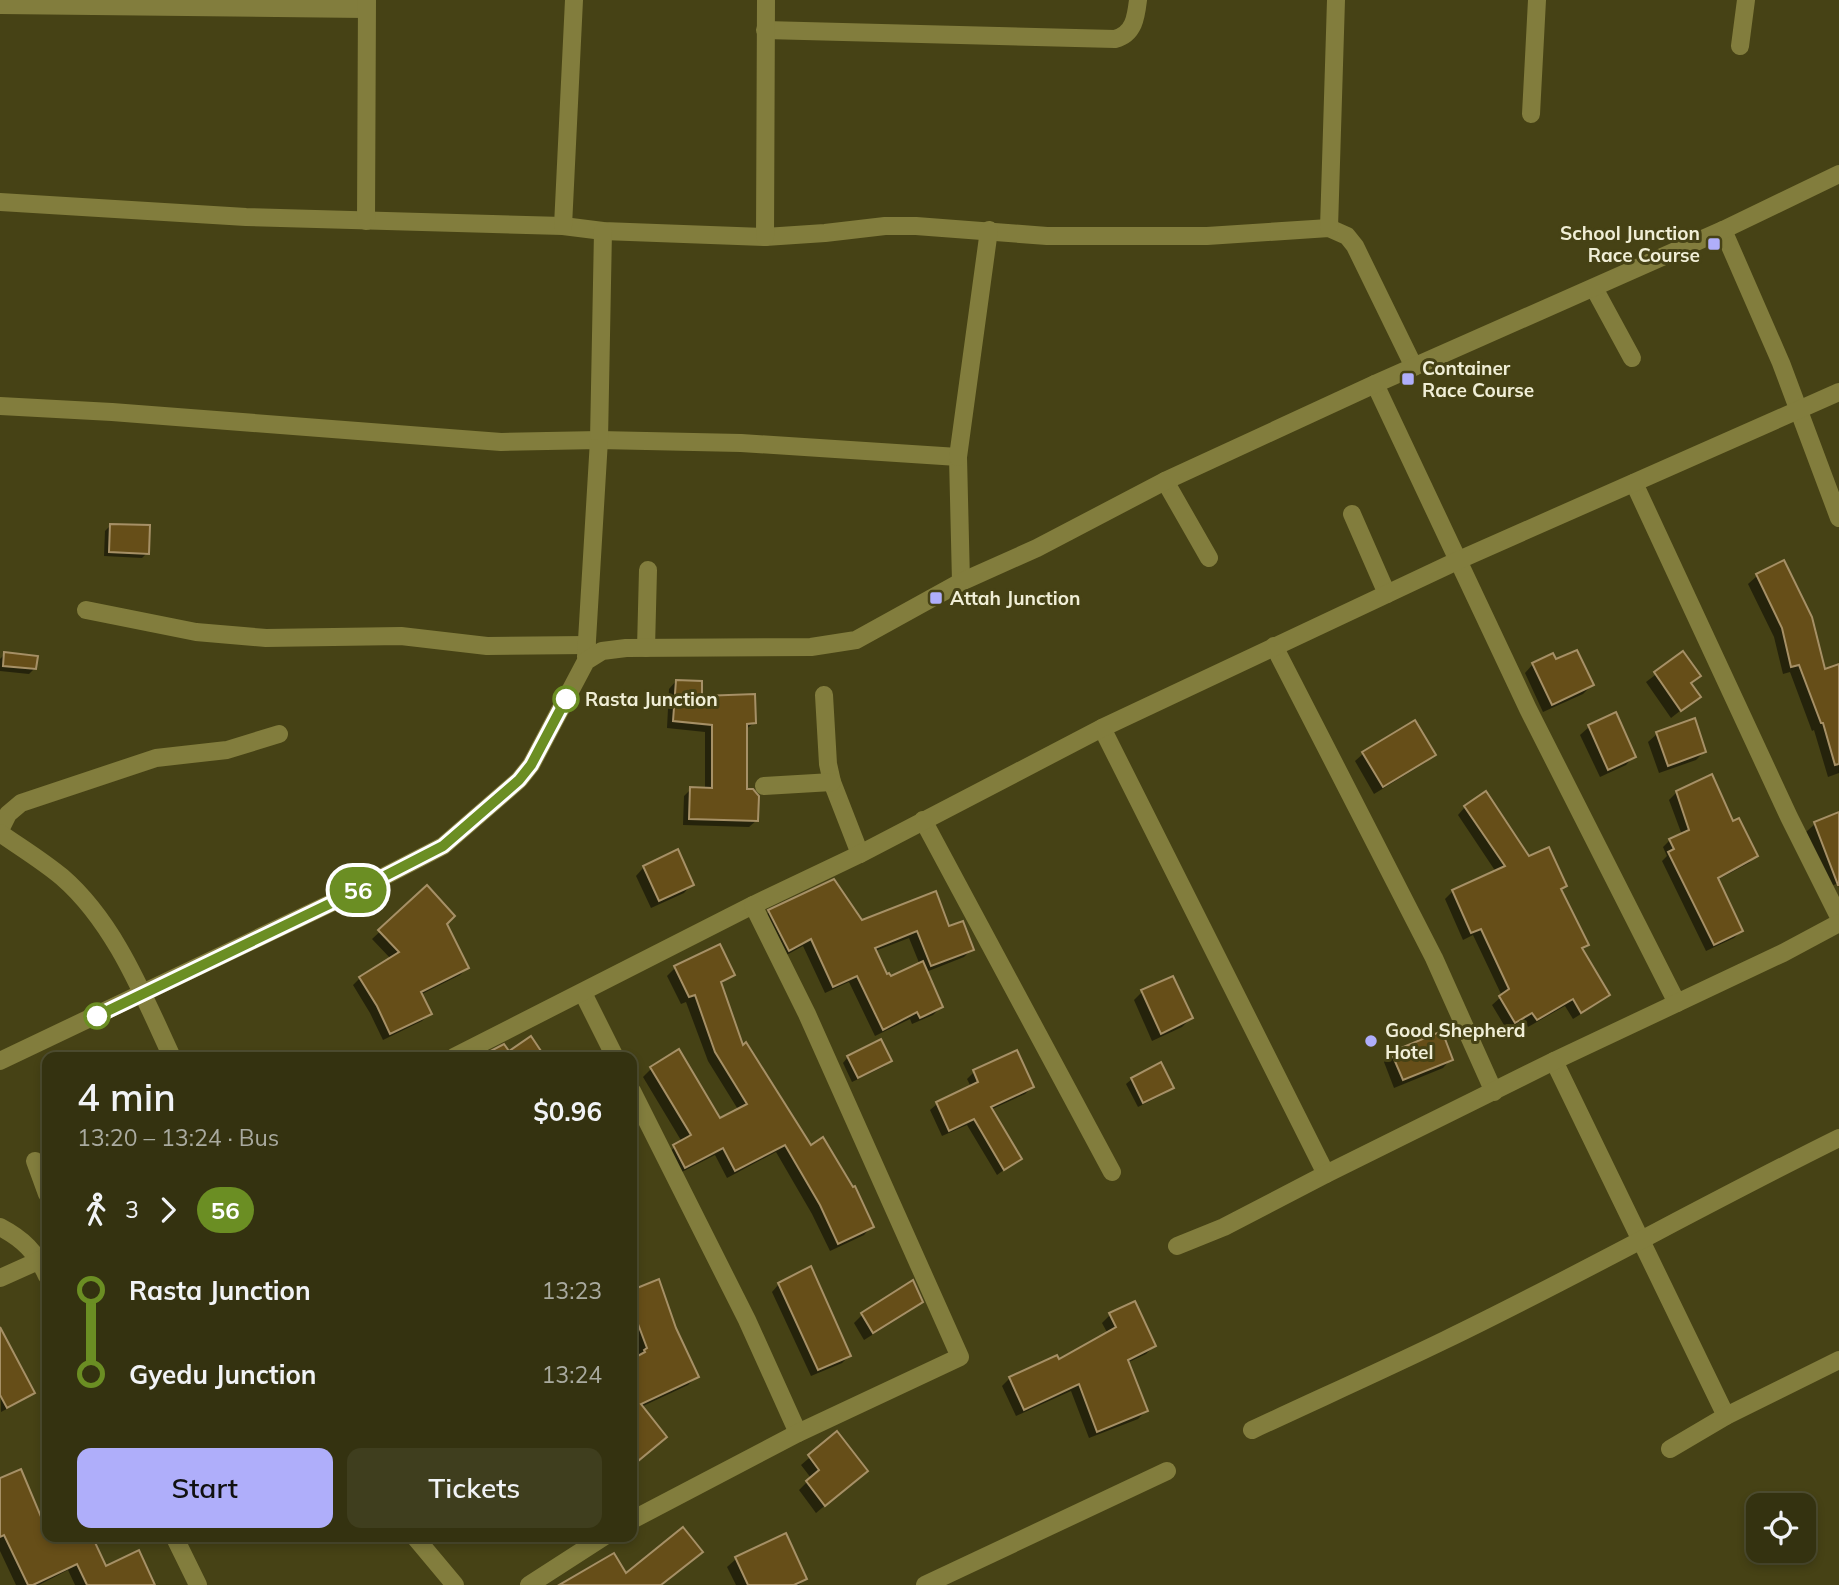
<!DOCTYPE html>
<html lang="en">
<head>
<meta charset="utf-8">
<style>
	body { margin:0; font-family:Mulish,sans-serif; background:#3f3e1e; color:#f1f3f6; height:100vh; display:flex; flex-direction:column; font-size:26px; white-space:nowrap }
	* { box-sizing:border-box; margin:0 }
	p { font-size:23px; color:#a9aa9f }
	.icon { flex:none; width:38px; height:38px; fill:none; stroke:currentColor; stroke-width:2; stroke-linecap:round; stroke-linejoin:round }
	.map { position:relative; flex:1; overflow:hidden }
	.side { position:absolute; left:42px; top:1052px; width:595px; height:490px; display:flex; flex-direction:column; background:#343210; border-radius:14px; box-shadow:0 4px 10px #0003,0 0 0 2px #4e4d30 }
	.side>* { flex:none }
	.badge { padding:0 14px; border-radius:23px; font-size:24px; line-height:46px }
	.controls { position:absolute; left:1746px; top:1493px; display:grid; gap:14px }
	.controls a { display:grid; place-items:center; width:70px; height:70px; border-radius:14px; background:#343210; box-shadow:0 4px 10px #0003,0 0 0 2px #4e4d30; font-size:35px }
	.map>.badge { position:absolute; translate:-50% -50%; box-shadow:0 0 0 4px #fff }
	.legs { display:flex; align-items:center; gap:10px; height:77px; padding:0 35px; font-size:23px }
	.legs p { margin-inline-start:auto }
	.head { display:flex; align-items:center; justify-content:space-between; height:119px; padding:0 35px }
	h1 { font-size:38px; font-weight:600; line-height:52px }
	.primary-button { display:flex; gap:14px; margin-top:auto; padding:14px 35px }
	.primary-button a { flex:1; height:80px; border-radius:14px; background:#afaefa; color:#111; font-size:28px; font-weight:600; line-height:80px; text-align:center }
	.primary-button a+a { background:#3f3e1e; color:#f1f3f6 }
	ul { padding:0 35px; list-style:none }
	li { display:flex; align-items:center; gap:24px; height:84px; font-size:26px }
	li i { display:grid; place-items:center; width:10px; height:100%; margin:0 9px; background:currentColor }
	li i::after { content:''; width:18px; height:18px; margin:-9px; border:5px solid; border-radius:50%; background:#343210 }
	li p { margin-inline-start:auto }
	li:first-child i { background:linear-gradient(#0000 50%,currentColor 0) }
	li:last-child i { background:linear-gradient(currentColor 50%,#0000 0) }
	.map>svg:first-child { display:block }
	.shadow { fill:#0007; fill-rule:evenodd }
	.building { fill:#664e18; stroke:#a69066; stroke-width:2 }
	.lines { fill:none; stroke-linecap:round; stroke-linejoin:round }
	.minor { stroke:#827d3d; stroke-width:18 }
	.line-1-casing { stroke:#fff; stroke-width:16 }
	.line-1 { stroke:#6b8e23; stroke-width:10 }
	.poi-dot { fill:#afaefa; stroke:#464215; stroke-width:2.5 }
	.stop-1-dot { fill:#fff; stroke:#6b8e23; stroke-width:3.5 }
	.labels { text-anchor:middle; stroke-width:6; stroke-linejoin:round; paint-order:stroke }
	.poi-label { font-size:19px; font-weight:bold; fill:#f0eed6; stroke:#464215; text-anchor:start }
	.stop-label { font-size:19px; font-weight:bold; fill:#f0eed6; stroke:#464215; text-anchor:start }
</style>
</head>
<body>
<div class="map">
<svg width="1839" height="1585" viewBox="0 0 1839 1585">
	<rect width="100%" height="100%" fill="#464215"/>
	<!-- shadow -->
	<g class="shadow">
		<path d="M111 525 147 553 142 558 104 556 105 531Z"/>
		<path d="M1783 562 1824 672 1839 666V773L1828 777 1814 730 1812 731 1790 672 1783 674 1774 637 1748 584 1757 576Z"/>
		<path d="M5 654 34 669 29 674 0 671V659Z"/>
		<path d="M1683 654 1698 676 1690 684 1699 696 1671 718 1646 682Z"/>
		<path d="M1533 664 1592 685 1583 694 1543 712 1525 673Z"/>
		<path d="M676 681 700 698 754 723 745 730V791L757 820 749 827 683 825 684 796 691 789 705 790V732L667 728 669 689Z"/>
		<path d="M1615 714 1634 756 1626 765 1600 777 1580 735 1589 727Z"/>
		<path d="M1657 734 1704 752 1696 760 1659 773 1648 742Z"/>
		<path d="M1364 753 1433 755 1425 763 1374 794 1355 761Z"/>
		<path d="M1677 792 1732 823 1756 856 1749 863 1717 880 1741 931 1734 938 1706 951 1662 861 1667 856 1663 847 1670 840 1682 835 1669 800Z"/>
		<path d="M1465 807 1565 885 1560 890 1587 945 1581 950 1608 995 1600 1002 1573 1019 1565 1006 1528 1027 1524 1019 1507 1030 1492 1005 1502 996 1473 935 1463 940 1445 899 1453 891 1496 872 1458 815Z"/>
		<path d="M1839 814V883L1828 887 1806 832 1815 824Z"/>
		<path d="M644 867 692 884 684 893 651 908 636 876Z"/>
		<path d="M427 888 467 968 460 975 420 995 429 1014 422 1021 383 1040 370 1013 353 985 360 978 391 959 372 939Z"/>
		<path d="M769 912 948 928 972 949 964 957 926 972 941 1007 933 1015 912 1024 910 1019 875 1036 849 982 825 993 803 946 781 958 762 919ZM909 938 920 965 890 978 886 977 875 951Z"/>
		<path d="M675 968 733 974 720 985 742 1047 810 1147 872 1226 864 1235 830 1251 812 1214 776 1152 727 1178 715 1155 676 1175 666 1154 682 1142 643 1077 651 1069 720 1121 739 1111 708 1061 686 1002 681 1004 667 976Z"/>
		<path d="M1142 992 1191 1018 1182 1027 1152 1041 1134 1000Z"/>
		<path d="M1392 1053 1451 1059 1443 1068 1394 1088 1384 1062Z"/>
		<path d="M848 1057 890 1060 885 1066 852 1082 843 1063Z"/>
		<path d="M974 1072 1032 1087 1025 1094 990 1110 1020 1158 997 1175 967 1125 942 1136 930 1110 937 1104 971 1087 967 1079Z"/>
		<path d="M1132 1079 1172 1088 1166 1093 1138 1107 1126 1084Z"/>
		<path d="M658 1281 674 1328 696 1377 688 1385 641 1407 656 1445 632 1465V1291Z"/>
		<path d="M779 1284 849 1356 842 1363 811 1376 772 1292Z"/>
		<path d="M921 1301 912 1310 864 1340 854 1323 862 1315Z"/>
		<path d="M1110 1315 1154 1346 1146 1354 1127 1363 1146 1411 1138 1419 1089 1438 1071 1391 1016 1416 1002 1386 1010 1378 1058 1362 1108 1334 1102 1323Z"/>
		<path d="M0 1326 33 1393 27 1398 1 1412Z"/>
		<path d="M837 1434 866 1471 816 1513 799 1490 811 1478 801 1465Z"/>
		<path d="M0 1480 42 1523 47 1521V1536L105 1568 153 1585H75L68 1570 39 1585H16L0 1551Z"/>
		<path d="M785 1536 805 1578 799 1585H736L727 1567 736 1559Z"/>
	</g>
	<!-- building -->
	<g class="building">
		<path d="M110 524 150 525 149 554 109 552Z"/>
		<path d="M1784 560 1812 617 1825 669 1839 664V764L1835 765 1823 723H1821L1799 665 1791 667 1782 628 1756 574Z"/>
		<path d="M1577 650 1594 685 1552 705 1532 663 1553 653 1556 659Z"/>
		<path d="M1683 651 1701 676 1691 683 1701 697 1681 711 1654 672Z"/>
		<path d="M4 652 38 656 36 669 3 666Z"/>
		<path d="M676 680 702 681V696L755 694 756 723 747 724V789H753L759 796 758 821 689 819 690 787 712 788V725L673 721Z"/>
		<path d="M1616 712 1636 757 1608 770 1588 725Z"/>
		<path d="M1695 718 1706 752 1668 766 1656 732Z"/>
		<path d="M1415 720 1436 755 1383 787 1362 752Z"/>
		<path d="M1712 774 1733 821 1739 818 1758 856 1718 878 1743 931 1714 945 1668 852 1674 849 1669 839 1689 830 1676 791Z"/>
		<path d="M1486 791 1529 856 1549 847 1567 886 1561 889 1589 945 1582 948 1610 995 1581 1013 1573 999 1537 1020 1532 1013 1515 1023 1499 996 1509 989 1481 929 1471 933 1452 890 1505 866 1464 806Z"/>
		<path d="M1839 812V885H1838L1814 822Z"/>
		<path d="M678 849 694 885 659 901 643 866Z"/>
		<path d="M834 879 862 920 936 891 949 926 963 921 974 950 931 966 917 931 875 948 887 974 889 973 891 976 923 961 943 1007 920 1018 917 1012 883 1030 857 976 833 987 811 939 789 951 768 910Z"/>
		<path d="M427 885 455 916 447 924 469 968 421 992 432 1014 390 1034 377 1006 359 977 399 952 378 930Z"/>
		<path d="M720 944 735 975 721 982 743 1045 746 1042 811 1145 823 1137 853 1187 855 1186 874 1227 838 1244 820 1205 785 1145 735 1171 723 1148 685 1168 673 1145 691 1135 650 1067 679 1049 720 1118 747 1104 715 1052 695 995 689 997 674 966Z"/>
		<path d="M1173 976 1193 1018 1161 1034 1141 990Z"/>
		<path d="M1442 1031 1453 1060 1403 1080 1391 1052Z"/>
		<path d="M531 1036 545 1057H479L504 1044 509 1051Z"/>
		<path d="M881 1039 892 1061 858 1078 847 1056Z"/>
		<path d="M1017 1050 1034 1087 991 1107 1022 1159 1004 1170 974 1119 949 1131 936 1102 978 1082 973 1070Z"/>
		<path d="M1161 1062 1174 1088 1143 1103 1131 1078Z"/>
		<path d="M811 1266 851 1356 818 1370 778 1283Z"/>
		<path d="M659 1279 676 1328 699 1377 641 1404 667 1437 632 1466V1359L645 1352 644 1350 647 1348 632 1308V1290Z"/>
		<path d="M913 1280 923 1302 873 1333 861 1313Z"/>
		<path d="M1135 1301 1156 1346 1128 1360 1148 1411 1097 1432 1079 1384 1024 1410 1009 1377 1057 1355 1059 1359 1116 1327 1109 1313Z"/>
		<path d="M0 1327 35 1393 7 1408 0 1395Z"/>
		<path d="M837 1431 868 1471 825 1506 806 1481 819 1470 808 1455Z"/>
		<path d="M21 1469 47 1531V1536H92L106 1566 139 1550 155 1585H87L77 1564 33 1585H28L4 1535 0 1537V1478Z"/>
		<path d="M683 1527 703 1552 661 1585H559L614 1553 626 1573Z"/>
		<path d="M786 1533 807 1579 794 1585H748L735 1557Z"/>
	</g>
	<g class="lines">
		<!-- minor -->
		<g class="minor">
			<path d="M0 5 366 9"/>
			<path d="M765 30 1115 39C1134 34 1136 17 1138 0"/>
			<path d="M1740 46 1746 0"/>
			<path d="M1531 114 1537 0"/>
			<path d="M0 202 246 217 563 226 603 231 765 237 825 233 885 226H916L1047 236H1207L1329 228 1347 236 1355 246 1414 367"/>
			<path d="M366 221 367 0"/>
			<path d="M563 226 574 0"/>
			<path d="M1329 228 1336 0"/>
			<path d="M1723 230 1781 363 1839 518"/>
			<path d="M765 237 766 0"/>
			<path d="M1594 288 1632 358"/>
			<path d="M1375 384 1528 709 1677 1003"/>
			<path d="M0 406 112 412 501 442 599 440 741 443 958 457 961 582"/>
			<path d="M958 457 989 230"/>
			<path d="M1165 481 1209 558"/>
			<path d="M1634 483 1789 817 1839 917"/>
			<path d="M1352 514 1387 594"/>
			<path d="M86 610 196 632 266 638 401 636 487 646 587 645"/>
			<path d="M1274 646 1434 958 1494 1092"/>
			<path d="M646 648 648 570"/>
			<path d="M586 657 599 440 603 231"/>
			<path d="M824 695 828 764 832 782 860 854"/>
			<path d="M1102 728 1326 1174"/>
			<path d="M764 786 832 782"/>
			<path d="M923 820 1112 1172"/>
			<path d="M0 830 8 814 21 803 156 758 227 750 279 734"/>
			<path d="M0 833C20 847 43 861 62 877 115 923 143 995 172 1057"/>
			<path d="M583 993 615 1057"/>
			<path d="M454 1057 753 905 860 854 1102 728 1459 560 1839 392"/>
			<path d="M0 1061 348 895 443 846 519 780 531 765 586 661 602 651 626 648 811 647 856 640 961 582 1037 548 1165 481 1375 384 1723 230 1839 174"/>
			<path d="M1554 1061 1726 1416"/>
			<path d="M632 1091 747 1320 798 1433"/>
			<path d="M35 1161 47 1194"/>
			<path d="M0 1227C23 1239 36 1252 47 1276"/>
			<path d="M1177 1246 1224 1227 1326 1174 1554 1061 1783 953 1839 923"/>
			<path d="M0 1278 47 1257"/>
			<path d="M1252 1430C1316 1400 1381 1371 1445 1340 1578 1276 1707 1203 1839 1138"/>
			<path d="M1670 1449 1726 1416 1839 1360"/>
			<path d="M632 1520 798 1433 960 1357 807 1014 753 905"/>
			<path d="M174 1536 198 1585"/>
			<path d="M414 1536 455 1585"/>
			<path d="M529 1585 605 1536"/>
			<path d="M925 1585 1167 1471"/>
		</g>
	</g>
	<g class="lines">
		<!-- line-1 casing -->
		<g class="line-1-casing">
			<path id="line-1" d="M97 1016 348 895 443 846 519 780 531 765 566 699"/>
		</g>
		<!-- line-1 -->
		<use href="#line-1" class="line-1"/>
	</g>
	<!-- markers -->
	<g class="poi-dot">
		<rect x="1707" y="237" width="14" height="14" rx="3.5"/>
		<rect x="1401" y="372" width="14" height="14" rx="3.5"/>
		<rect x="929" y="591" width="14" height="14" rx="3.5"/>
		<circle cx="1371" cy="1041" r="7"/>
	</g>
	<g class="stop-1-dot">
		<circle cx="566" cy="699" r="12"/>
		<circle cx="97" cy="1016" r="12"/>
	</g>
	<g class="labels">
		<!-- poi labels -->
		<g class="poi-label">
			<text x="1700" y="240" text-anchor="end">School Junction<tspan x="1700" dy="22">Race Course</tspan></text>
			<text x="1422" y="375">Container<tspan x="1422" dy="22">Race Course</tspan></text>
			<text x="950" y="605">Attah Junction</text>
			<text x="1385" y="1037">Good Shepherd<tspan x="1385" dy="22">Hotel</tspan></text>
		</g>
		<!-- stop labels -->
		<g class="stop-label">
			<text x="585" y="706">Rasta Junction</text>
		</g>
	</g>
</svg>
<div class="controls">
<a><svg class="icon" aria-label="locate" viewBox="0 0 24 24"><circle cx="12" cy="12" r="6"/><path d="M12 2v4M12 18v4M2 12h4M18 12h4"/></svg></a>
</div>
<b class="badge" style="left:358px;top:890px;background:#6b8e23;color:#fff">56</b>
<section class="side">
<div class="head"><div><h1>4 min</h1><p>13:20 – 13:24 · Bus</p></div><b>$0.96</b></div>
<div class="legs"><svg class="icon" aria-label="walk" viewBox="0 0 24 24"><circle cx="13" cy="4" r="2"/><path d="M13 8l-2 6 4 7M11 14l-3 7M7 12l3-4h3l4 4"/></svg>3<svg class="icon" aria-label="forward" viewBox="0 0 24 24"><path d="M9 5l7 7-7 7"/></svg><b class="badge" style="background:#6b8e23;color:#fff">56</b></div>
<ul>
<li><i style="color:#6b8e23"></i><b>Rasta Junction</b><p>13:23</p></li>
<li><i style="color:#6b8e23"></i><b>Gyedu Junction</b><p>13:24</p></li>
</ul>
<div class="primary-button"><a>Start</a><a>Tickets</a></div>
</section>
</div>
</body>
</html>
